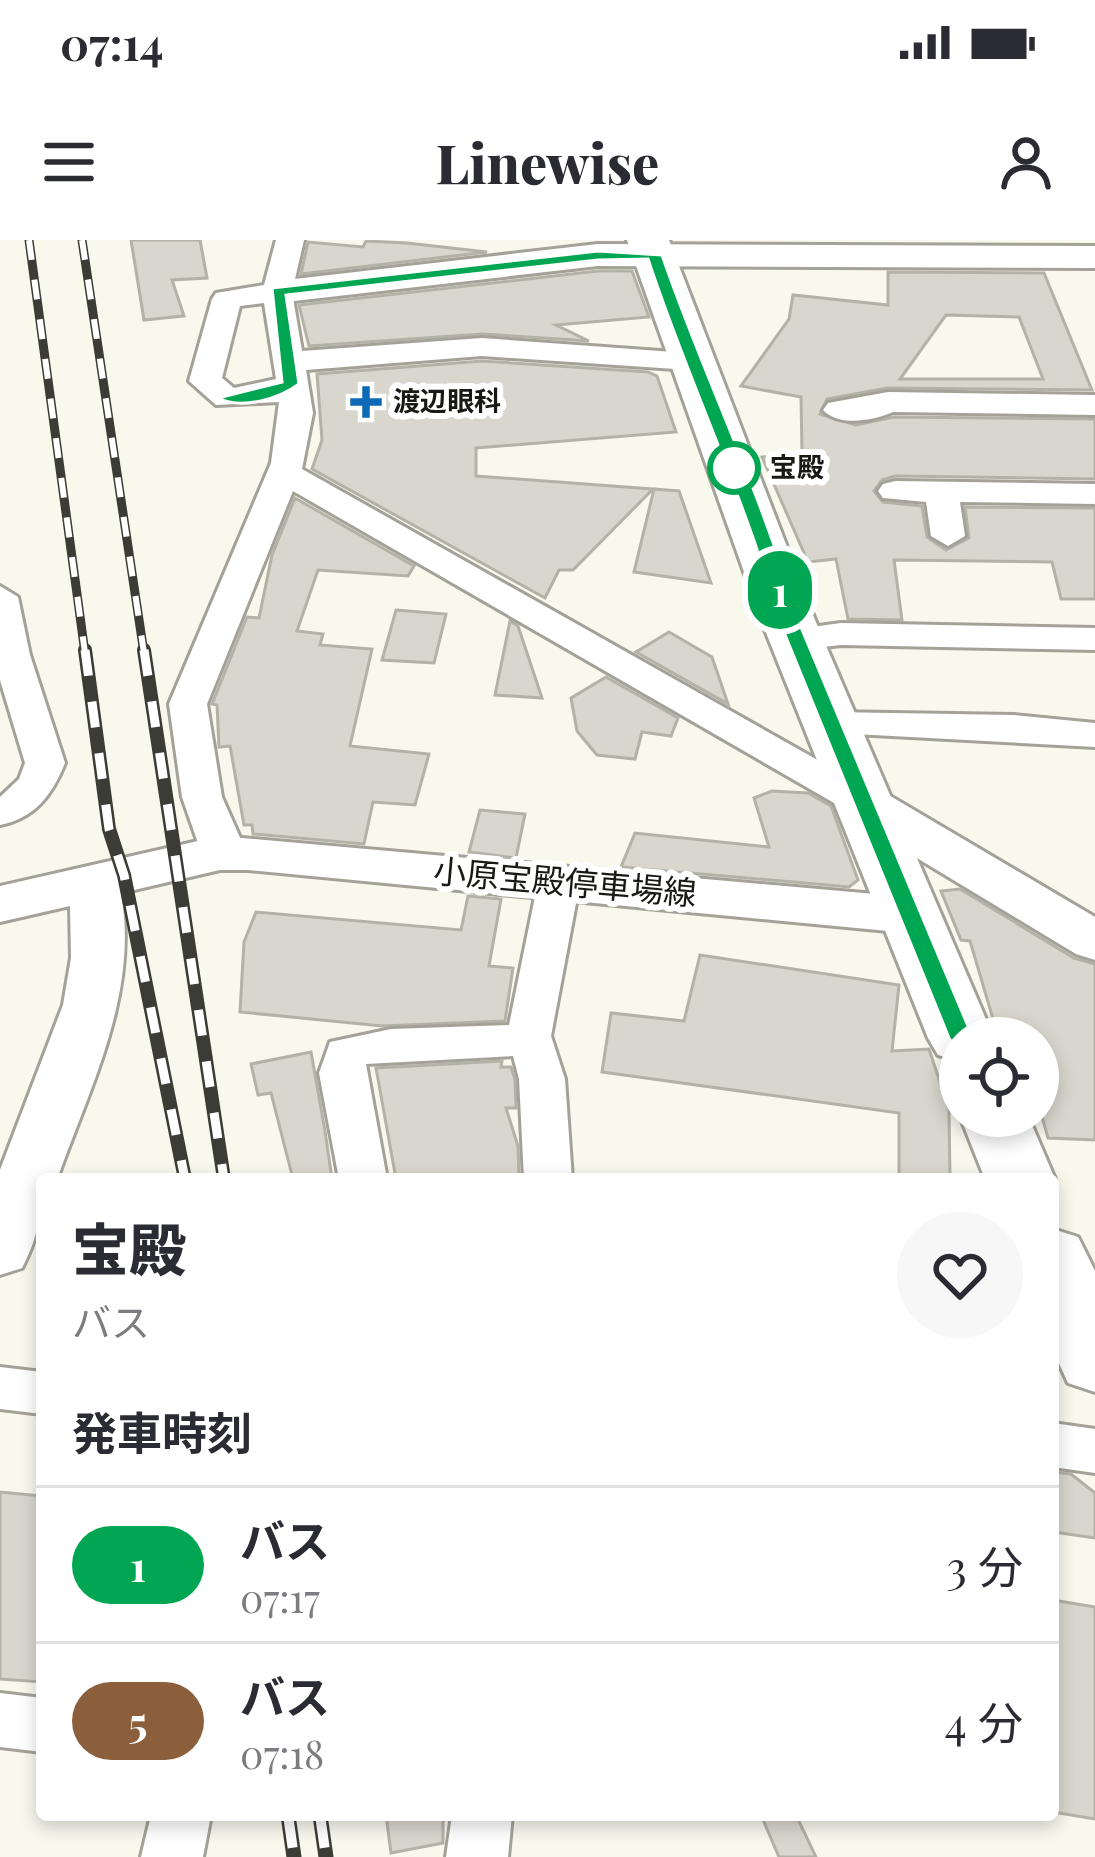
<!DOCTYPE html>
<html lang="ja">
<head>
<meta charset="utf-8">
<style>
	body { margin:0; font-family:"Playfair Display","Noto Sans JP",serif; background:#f7f7f7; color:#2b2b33; height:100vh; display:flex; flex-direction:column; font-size:45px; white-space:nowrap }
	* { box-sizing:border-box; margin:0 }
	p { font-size:39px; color:#7c7c81 }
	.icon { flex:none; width:66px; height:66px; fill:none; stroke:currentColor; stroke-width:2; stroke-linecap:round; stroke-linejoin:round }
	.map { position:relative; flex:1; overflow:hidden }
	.panel { position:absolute; left:36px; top:933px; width:1023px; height:648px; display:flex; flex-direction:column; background:#fff; border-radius:12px; box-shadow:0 6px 18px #0003 }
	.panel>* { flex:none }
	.badge { padding:0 24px; border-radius:39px; font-size:42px; line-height:78px }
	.fabs { position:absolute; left:939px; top:777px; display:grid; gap:24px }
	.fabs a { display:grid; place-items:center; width:120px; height:120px; border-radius:50%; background:#fff; box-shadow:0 6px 18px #0003; font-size:60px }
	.map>.badge { position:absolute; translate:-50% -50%; box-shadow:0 0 0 6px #fff }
	h2 { padding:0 36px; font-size:45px; line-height:108px }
	.round { display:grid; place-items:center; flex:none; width:126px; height:126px; border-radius:63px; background:#f7f7f7 }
	.overview { display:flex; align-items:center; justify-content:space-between; height:204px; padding:0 36px }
	h1 { font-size:57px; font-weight:800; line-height:90px }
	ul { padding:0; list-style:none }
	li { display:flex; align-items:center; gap:36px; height:156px; padding:0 36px; border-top:3px solid #e1e1e2 }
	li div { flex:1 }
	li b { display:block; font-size:45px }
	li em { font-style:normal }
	li .badge { min-width:132px; font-weight:700; text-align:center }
	.status { display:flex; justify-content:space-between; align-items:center; height:84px; padding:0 60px; background:#fff; direction:ltr }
	.status svg { height:33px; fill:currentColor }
	header { display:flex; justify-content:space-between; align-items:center; height:156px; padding:0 36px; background:#fff; font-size:54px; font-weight:800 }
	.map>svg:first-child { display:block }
	.building { fill:#d9d7cd; stroke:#b3b2a7; stroke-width:3; fill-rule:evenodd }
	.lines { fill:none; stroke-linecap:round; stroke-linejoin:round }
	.minor-casing { stroke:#a4a298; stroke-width:6 }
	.major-casing { stroke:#a4a298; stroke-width:6 }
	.highway-casing { stroke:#a4a298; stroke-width:6 }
	.minor { fill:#fff; fill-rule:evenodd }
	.major { fill:#fff; fill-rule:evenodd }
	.highway { fill:#fff; fill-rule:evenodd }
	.rail-far2-casing { stroke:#3c3c37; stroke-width:9 }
	.rail-far1-casing { stroke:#3c3c37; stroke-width:14 }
	.rail-casing { stroke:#3c3c37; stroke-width:15 }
	.rail-far2 { stroke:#fff; stroke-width:6; stroke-dasharray:20; stroke-linecap:butt }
	.rail-far1 { stroke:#fff; stroke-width:9; stroke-dasharray:26; stroke-linecap:butt }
	.rail { stroke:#fff; stroke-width:10; stroke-dasharray:33; stroke-linecap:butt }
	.line { fill:#00a651; stroke:#fff; stroke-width:3 }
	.poi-dot { fill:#0d6ab7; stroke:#fff; stroke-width:4.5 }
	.stop-dot { fill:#fff; stroke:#00a651; stroke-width:6 }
	.labels { text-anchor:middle; stroke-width:12; stroke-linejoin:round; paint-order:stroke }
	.far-poi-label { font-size:27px; font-weight:bold; fill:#181814; stroke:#fff; text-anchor:start }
	.far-stop-label { font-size:27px; font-weight:bold; fill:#181814; stroke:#fff; text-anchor:start }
	.street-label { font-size:33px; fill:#181814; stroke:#fff }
</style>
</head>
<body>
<div class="status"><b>07:14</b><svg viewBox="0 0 49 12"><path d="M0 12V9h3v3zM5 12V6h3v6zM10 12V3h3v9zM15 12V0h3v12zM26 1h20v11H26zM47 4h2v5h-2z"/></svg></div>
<header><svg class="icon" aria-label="menu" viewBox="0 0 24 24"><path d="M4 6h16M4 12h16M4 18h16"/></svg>Linewise<svg class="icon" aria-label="person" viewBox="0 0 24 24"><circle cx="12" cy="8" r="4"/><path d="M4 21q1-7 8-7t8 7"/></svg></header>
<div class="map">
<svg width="1095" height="1617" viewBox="0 0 1095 1617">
	<rect width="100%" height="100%" fill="#f9f8ed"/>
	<!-- building -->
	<g class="building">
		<path d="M131 0H200L207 38 172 40 184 76 144 80Z"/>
		<path d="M366 1 407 3 487 12 301 34 308 2 363 7Z"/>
		<path d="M598 31H632L649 77 556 85 589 101 482 94 309 106 299 65Z"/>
		<path d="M888 32 1044 33 1092 150 887 148 827 159 820 174 856 185 894 177 1095 179V239L895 236 882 240 874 251 883 262 922 266 927 297 946 310 969 298 965 267 1095 268V359H1061L1052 322 894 320 902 380 848 379 836 319 808 322 762 217 802 213 801 157 741 146 789 79 793 55 888 65ZM946 75 1019 77 1043 139H900Z"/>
		<path d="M482 121 648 132 657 136 676 192 476 208V236L653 249 573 330H559L545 358 312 229 322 200 317 134Z"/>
		<path d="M654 249 679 251 711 343 634 332Z"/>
		<path d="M295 258 414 326 408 336 318 330 297 391 323 394 320 405 372 409 350 506 429 514 415 565 373 562 364 604 253 594 252 585H244L230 506 219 507 217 465 212 464 247 377 259 378 272 315Z"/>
		<path d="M396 370 446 374 434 423 382 420Z"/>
		<path d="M510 381 518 386 542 458 495 455Z"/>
		<path d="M669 392 712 417 728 464 636 412Z"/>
		<path d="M606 437 678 478 671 496 642 492 635 519 597 515 577 491 571 458Z"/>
		<path d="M772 551 808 553 831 566 858 640 849 647 621 627 635 593 769 607 754 558Z"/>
		<path d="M480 570 525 574 516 618 469 612Z"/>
		<path d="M960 649 1074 718 1095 724V900L1048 898 1038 863V798H1021L1018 788 996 789 970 701 961 700 941 651Z"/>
		<path d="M468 656 501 659 489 726 513 728 505 781 382 786 240 772 244 702 256 672 461 690Z"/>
		<path d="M700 715 899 745 892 811 929 809 949 869 950 939H899V873L602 832 611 773 684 781Z"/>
		<path d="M311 812 325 891 332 939H293L271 853 258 855 251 824Z"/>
		<path d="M502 821 501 827H511L515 840 516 868H506L518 906 519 939H396L376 828Z"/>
		<path d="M1053 1232 1071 1234 1095 1253V1298L1053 1292Z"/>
		<path d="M0 1252 42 1256V1442L0 1439Z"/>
		<path d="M1053 1360 1095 1367V1579L1053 1572Z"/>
		<path d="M386 1575H443V1603L391 1613Z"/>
		<path d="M761 1575H796L816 1617H779Z"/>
	</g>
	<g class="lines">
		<!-- minor casing -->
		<g class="minor-casing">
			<g id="minor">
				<path d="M276 0H304L292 52 302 111 482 98 701 114 706 121 701 128 690 130 482 116 306 130 313 173 302 229 876 553 882 562 876 571H848L293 251 207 464 222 557 241 600 235 623H205L182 557 169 464 271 223 279 162 216 165 189 141 212 59 216 53 264 45ZM264 63 276 139 234 148 222 138 240 66Z"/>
				<path d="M888 152 1095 155V175L893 172C872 181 839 187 823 170L828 163Z"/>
				<path d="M895 241 1095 244V264L960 262 965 296 948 306 931 296 926 262 883 258 878 251 883 244Z"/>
				<path d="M0 346 18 357 30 415 65 523C52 555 35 578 0 585V557L19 539 25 523 0 440Z"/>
				<path d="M841 383 1095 388V410L841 405 796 410 778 399 783 391Z"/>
				<path d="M831 472 1014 475 1095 483V507L817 492 812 484Z"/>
				<path d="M559 628 574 632 580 642 551 796 565 839 572 939H524L519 839 513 816 366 824 387 939H339L319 833 330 802 391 789 509 785 538 642 544 632Z"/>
				<path d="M0 1127 42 1132V1174L0 1169Z"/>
				<path d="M1053 1183 1095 1189V1233L1053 1227Z"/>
				<path d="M0 1453 42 1458V1512L0 1507Z"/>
				<path d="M151 1575H211L203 1617H141Z"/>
				<path d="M452 1575H512L508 1617H446Z"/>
			</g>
		</g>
		<!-- major casing -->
		<g class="major-casing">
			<g id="major">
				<path d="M598 4 1095 6V28L598 26 277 63 258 52 277 41Z"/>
				<path d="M862 546 880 550 1095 677V720L1076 714 844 574 837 562 844 550Z"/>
				<path d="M220 596 909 657 928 662 936 675 928 688 909 693 248 630H220L121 653C139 753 90 847 57 939H42C42 973 38 998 22 1028L0 1035V930L63 765 71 718 70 666 0 682V646Z"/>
			</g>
		</g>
		<!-- highway casing -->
		<g class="highway-casing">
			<g id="highway">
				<path d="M627 0H669L815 380 994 798H960V821L938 815 928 798 761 380Z"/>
				<path d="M960 876H1028L1055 939 1053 943 985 939Z"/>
				<path d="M1053 989 1078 997 1095 1031V1152L1068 1143 1053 1110Z"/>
			</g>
		</g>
		<!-- minor -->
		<use href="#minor" class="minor"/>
		<!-- major -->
		<use href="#major" class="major"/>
		<!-- highway -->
		<use href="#highway" class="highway"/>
		<!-- rail-far2 casing -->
		<g class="rail-far2-casing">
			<g id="rail-far2">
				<path d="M29 0 85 413"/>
				<path d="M82 0 144 413"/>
			</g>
		</g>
		<!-- rail-far1 casing -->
		<g class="rail-far1-casing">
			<g id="rail-far1">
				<path d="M85 410 109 589 124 635 185 939"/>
				<path d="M144 410 224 939"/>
			</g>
		</g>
		<!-- rail casing -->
		<g class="rail-casing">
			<g id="rail">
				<path d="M288 1575 294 1617"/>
				<path d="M320 1575 326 1617"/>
			</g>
		</g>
		<!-- rail-far2 -->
		<use href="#rail-far2" class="rail-far2"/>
		<!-- rail-far1 -->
		<use href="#rail-far1" class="rail-far1"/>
		<!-- rail -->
		<use href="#rail" class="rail"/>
	</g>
	<!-- line -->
	<path class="line" d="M598 11 662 15C704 137 763 256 798 380L973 798 969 804H953L949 798 779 380C745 257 688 141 648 19L598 20 286 55 299 144C279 159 242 170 218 158L282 142 272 48Z"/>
	<!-- markers -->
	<path class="poi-dot" d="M360 144h12v12h12v12h-12v12h-12v-12h-12v-12h12z"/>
	<circle class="stop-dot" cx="734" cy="228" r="24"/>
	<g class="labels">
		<!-- far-poi labels -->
		<g class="far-poi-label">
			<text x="393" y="171">渡辺眼科</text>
		</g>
		<!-- far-stop labels -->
		<g class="far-stop-label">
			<text x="770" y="237">宝殿</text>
		</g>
		<!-- street labels -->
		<g class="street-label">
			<text transform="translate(565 642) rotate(5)" y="12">小原宝殿停車場線</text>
		</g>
	</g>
</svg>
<div class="fabs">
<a><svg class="icon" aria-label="locate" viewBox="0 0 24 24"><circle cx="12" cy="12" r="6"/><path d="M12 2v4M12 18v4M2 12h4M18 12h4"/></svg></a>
</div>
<b class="badge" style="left:780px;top:350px;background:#00a651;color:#fff">1</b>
<section class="panel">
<div class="overview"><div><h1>宝殿</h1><p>バス</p></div><a class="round"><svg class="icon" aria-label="heart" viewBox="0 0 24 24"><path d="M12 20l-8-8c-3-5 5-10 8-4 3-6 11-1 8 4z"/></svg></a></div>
<h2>発車時刻</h2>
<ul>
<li><span class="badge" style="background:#00a651;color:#fff">1</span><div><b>バス</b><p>07:17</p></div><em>3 分</em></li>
<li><span class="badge" style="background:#8b5e3c;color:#fff">5</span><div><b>バス</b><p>07:18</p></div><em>4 分</em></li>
</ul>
</section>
</div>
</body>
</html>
